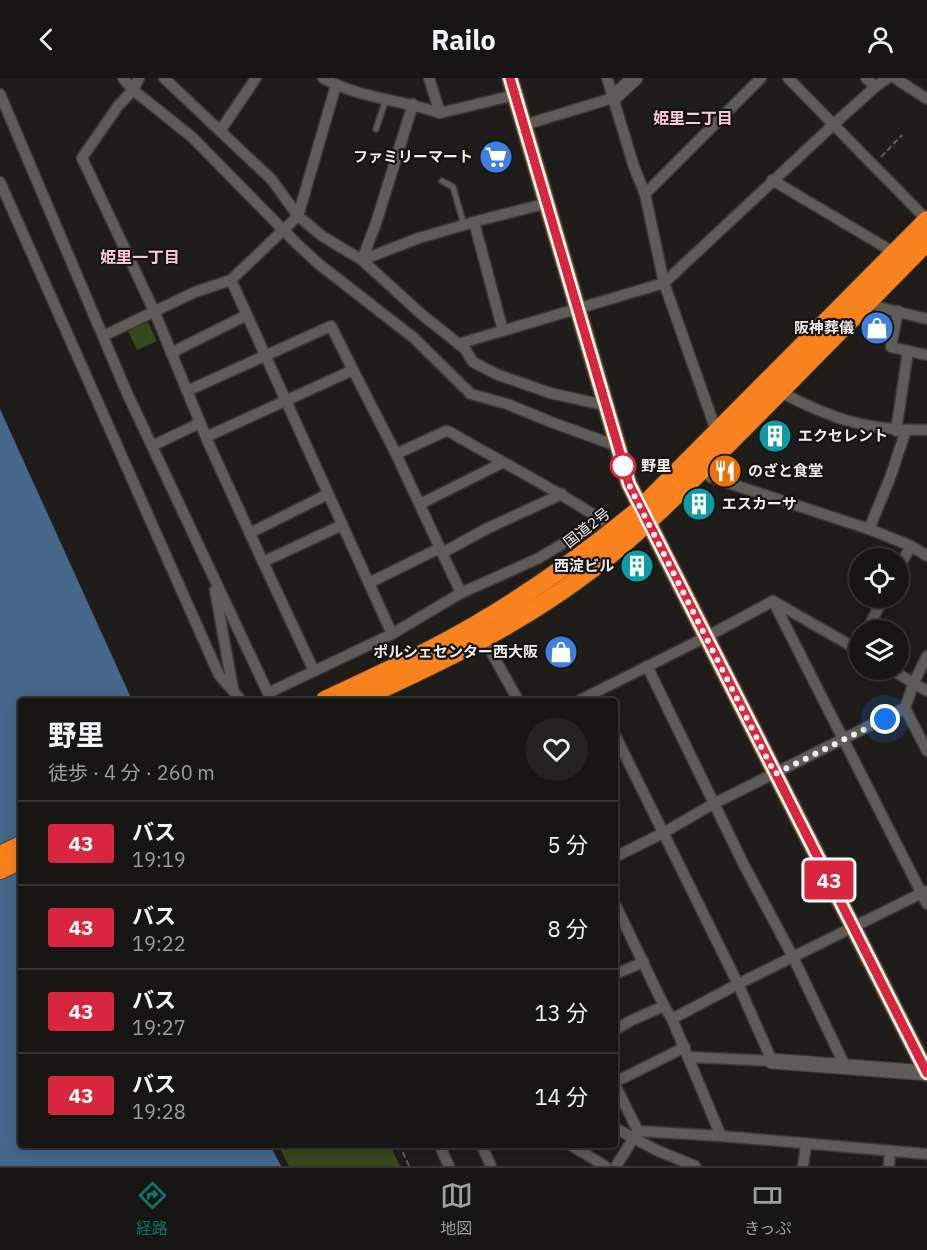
<!DOCTYPE html>
<html lang="ja">
<head>
<meta charset="utf-8">
<style>
	body { margin:0; font-family:"IBM Plex Sans","Noto Sans JP",sans-serif; background:#242322; color:#f1f3f6; height:100vh; display:flex; flex-direction:column; font-size:22px; white-space:nowrap }
	* { box-sizing:border-box; margin:0 }
	p { font-size:20px; color:#9e9fa0 }
	.icon { flex:none; width:33px; height:33px; fill:none; stroke:currentColor; stroke-width:2; stroke-linecap:round; stroke-linejoin:round }
	.map { position:relative; flex:1; overflow:hidden }
	.panel { position:absolute; left:18px; top:620px; width:600px; height:450px; display:flex; flex-direction:column; background:#171614; border-radius:6px; box-shadow:0 3px 15px #0003,0 0 0 2px #363534 }
	.panel>* { flex:none }
	.badge { padding:0 12px; border-radius:4px; font-size:21px; line-height:39px }
	.buttons { position:absolute; left:849px; top:470px; display:grid; gap:12px }
	.buttons a { display:grid; place-items:center; width:60px; height:60px; border-radius:50%; background:#171614; box-shadow:0 3px 15px #0003,0 0 0 2px #363534; font-size:30px }
	.you { position:absolute; width:30px; height:30px; margin:-15px; border:4px solid #fff; border-radius:50%; background:#1a73e8; box-shadow:0 0 0 9px #1a73e833 }
	.map>.badge { position:absolute; translate:-50% -50%; box-shadow:0 0 0 3px #fff }
	.round { display:grid; place-items:center; flex:none; width:63px; height:63px; border-radius:32px; background:#242322 }
	.overview { display:flex; align-items:center; justify-content:space-between; height:102px; padding:0 30px }
	h1 { font-size:28px; font-weight:700; line-height:45px }
	ul { padding:0; list-style:none }
	li { display:flex; align-items:center; gap:18px; height:84px; padding:0 30px; border-top:2px solid #363534 }
	li div { flex:1 }
	li b { display:block; font-size:22px }
	li em { font-style:normal }
	li .badge { min-width:66px; font-weight:700; text-align:center }
	header { display:flex; justify-content:space-between; align-items:center; height:78px; padding:0 30px; background:#171614; font-size:27px; font-weight:700 }
	.menu { display:flex; justify-content:space-around; align-items:center; height:84px; border-top:2px solid #363534; background:#171614; font-size:16px; color:#9e9fa0 }
	.menu a { display:grid; justify-items:center; gap:3px }
	.menu .active { color:#0f766e }
	.map>svg:first-child { display:block }
	.green { fill:#38481e }
	.water { fill:#456789 }
	.lines { fill:none; stroke-linecap:round; stroke-linejoin:round }
	.lane-casing { stroke:#3b3937; stroke-width:8 }
	.street-casing { stroke:#3b3937; stroke-width:13 }
	.secondary-casing { stroke:#3b3937; stroke-width:17 }
	.primary-casing { stroke:#3b3937; stroke-width:19 }
	.highway-casing { stroke:#3b3937; stroke-width:20 }
	.path { stroke:#656361; stroke-width:2; stroke-dasharray:6 3; stroke-linecap:butt }
	.lane { stroke:#5d5c58; stroke-width:5 }
	.street { stroke:#5d5c58; stroke-width:10 }
	.secondary { stroke:#5d5c58; stroke-width:15 }
	.primary { stroke:#ba7335; stroke-width:16 }
	.highway { stroke:#f8821e; stroke-width:18 }
	.line-casing { stroke:#fff; stroke-width:14 }
	.line { stroke:#d7263d; stroke-width:9 }
	.walk { stroke:#edecea; stroke-width:6; stroke-dasharray:0 10.8 }
	.stop-dot { fill:#fff; stroke:#d7263d; stroke-width:3 }
	.labels { text-anchor:middle; stroke-width:4.5; stroke-linejoin:round; paint-order:stroke }
	.poi-label { font-size:15px; font-weight:bold; fill:#edecea; stroke:#151411; text-anchor:end }
	.stop-label { font-size:15px; font-weight:bold; fill:#edecea; stroke:#151411; text-anchor:start }
	.street-label { font-size:15px; fill:#edecea; stroke:#151411 }
	.neighbourhood-label { font-size:16px; font-weight:bold; fill:#fac8d9; stroke:#151411 }
</style>
</head>
<body>
<header><svg class="icon" aria-label="back" viewBox="0 0 24 24"><path d="M15 5l-7 7 7 7"/></svg>Railo<svg class="icon" aria-label="person" viewBox="0 0 24 24"><circle cx="12" cy="8" r="4"/><path d="M4 21q1-7 8-7t8 7"/></svg></header>
<div class="map">
<svg width="927" height="1088" viewBox="0 0 927 1088">
	<rect width="100%" height="100%" fill="#1f1d1a"/>
	<!-- green -->
	<g class="green">
		<path d="M148 244 157 263 137 272 128 253Z"/>
		<path d="M278 1067H390L400 1088H289Z"/>
	</g>
	<!-- water -->
	<path class="water" d="M0 331 132 622H21V1066L270 1067 281 1088H0Z"/>
	<g class="lines">
		<!-- lane casing -->
		<g class="lane-casing">
			<g id="lane">
				<path d="M376 51 386 21"/>
				<path d="M442 103 453 109 464 147"/>
			</g>
		</g>
		<!-- street casing -->
		<g class="street-casing">
			<g id="street">
				<path d="M123 0 133 12 192 59 298 167 320 187 414 260 471 316 507 326 551 344 617 368"/>
				<path d="M139 0 133 12 118 28 82 80 155 235 208 364 263 484 342 447"/>
				<path d="M164 0 272 102 298 138 322 158 362 182 420 235 465 271 473 284 496 296 550 315 604 327"/>
				<path d="M323 0C358 20 402 22 440 35"/>
				<path d="M429 0 440 35 515 17"/>
				<path d="M607 0 634 89 645 116 664 205 717 355"/>
				<path d="M788 0 927 142"/>
				<path d="M866 0 875 9"/>
				<path d="M895 0 927 21"/>
				<path d="M0 16 127 315 268 615 392 556 461 515 539 480 602 442C553 410 501 384 450 354L446 353 396 376"/>
				<path d="M524 47 613 20"/>
				<path d="M220 53 256 0"/>
				<path d="M772 102 895 175"/>
				<path d="M0 104 219 597 241 622"/>
				<path d="M645 116 761 0"/>
				<path d="M474 144 503 253"/>
				<path d="M362 182 419 160 481 142 548 125"/>
				<path d="M362 182 376 145 413 26"/>
				<path d="M231 202 392 556"/>
				<path d="M878 229 927 241"/>
				<path d="M898 233 891 269 927 277"/>
				<path d="M103 258 195 214 231 202 298 138 336 7"/>
				<path d="M458 266 664 205 833 47 875 9 888 0"/>
				<path d="M171 275 247 237"/>
				<path d="M187 313 331 248 353 292"/>
				<path d="M780 314C833 341 866 353 927 352"/>
				<path d="M896 353 908 273"/>
				<path d="M206 359 353 292 396 376 461 515"/>
				<path d="M152 368 200 345"/>
				<path d="M710 399 869 451 911 468 927 478"/>
				<path d="M420 426 502 385"/>
				<path d="M869 451 890 400 906 352"/>
				<path d="M250 455 328 416"/>
				<path d="M442 475 488 450 562 416"/>
				<path d="M263 484 314 593"/>
				<path d="M898 491 911 468"/>
				<path d="M369 505 440 470"/>
				<path d="M215 512 233 611"/>
				<path d="M773 523 927 826"/>
				<path d="M867 552 884 519"/>
				<path d="M484 561 518 622"/>
				<path d="M647 588 744 787 793 879 845 988"/>
				<path d="M890 591 927 613"/>
				<path d="M580 622 706 559 773 523 860 573"/>
				<path d="M905 630 927 673"/>
				<path d="M615 657 738 906 772 983 689 979"/>
				<path d="M615 779 663 755 713 726 905 630 914 604 927 578"/>
				<path d="M615 826 664 928 672 941 721 1058"/>
				<path d="M615 896 644 884"/>
				<path d="M672 941 738 906 926 813"/>
				<path d="M615 952 632 942 664 928"/>
				<path d="M615 1004 685 969"/>
				<path d="M615 1007 638 1053"/>
				<path d="M615 1050 656 1072 695 1088"/>
				<path d="M638 1053 721 1058 927 1076"/>
				<path d="M439 1066 449 1088"/>
				<path d="M481 1066 491 1088"/>
				<path d="M569 1066 605 1088"/>
				<path d="M616 1088 638 1053"/>
				<path d="M803 1088 806 1067"/>
				<path d="M889 1088 890 1073"/>
			</g>
		</g>
		<!-- secondary casing -->
		<g class="secondary-casing">
			<g id="secondary">
				<path d="M613 20 635 0"/>
				<path d="M772 983 927 995"/>
			</g>
		</g>
		<!-- primary casing -->
		<g class="primary-casing">
			<path id="primary" d="M510 0 629 406 927 995"/>
		</g>
		<!-- highway casing -->
		<g class="highway-casing">
			<g id="highway">
				<path d="M325 622C376 598 428 575 477 546 535 512 589 473 641 430L927 142"/>
				<path d="M358 622C441 584 523 545 596 488 644 451 686 407 729 365 796 298 861 231 927 164"/>
				<path d="M0 777 21 767"/>
				<path d="M0 792 21 782"/>
			</g>
		</g>
		<!-- path -->
		<g class="path">
			<path d="M881 79 902 57"/>
			<path d="M399 1066 409 1088"/>
		</g>
		<!-- lane -->
		<use href="#lane" class="lane"/>
		<!-- street -->
		<use href="#street" class="street"/>
		<!-- secondary -->
		<use href="#secondary" class="secondary"/>
		<!-- primary -->
		<use href="#primary" class="primary"/>
		<!-- highway -->
		<use href="#highway" class="highway"/>
	</g>
	<g class="lines">
		<!-- line casing -->
		<g class="line-casing">
			<path id="line" d="M510 0 629 406 927 995"/>
		</g>
		<!-- line -->
		<use href="#line" class="line"/>
		<!-- walk -->
		<path class="walk" d="M623 388 630 409 775 696 885 641"/>
	</g>
	<!-- icons -->
	<defs>
		<g id="supermarket-disc" transform="scale(1.725)"><circle r="9.5" fill="#3f7fe0" stroke="#151411"/><path d="M-6-5.5h2.5l.6 2H6L4.5 2H-2.5L-4.4-4H-6ZM-1.5 3.2a1.3 1.3 0 1 0 .1 0ZM3 3.2a1.3 1.3 0 1 0 .1 0Z" fill="#fff"/></g>
		<g id="shop-disc" transform="scale(1.725)"><circle r="9.5" fill="#3f7fe0" stroke="#151411"/><path d="M-5-2.5h2.3a2.7 3.5 0 0 1 5.4 0H5L5.5 6h-11ZM-1.5-2.5h3a1.5 2.3 0 0 0-3 0Z" fill="#fff"/></g>
		<g id="building-disc" transform="scale(1.725)"><circle r="9.5" fill="#0f9aa8" stroke="#151411"/><path d="M-4-6H4V6H1V3H-1V6H-4ZM-2.5-4.3h1.7v1.8h-1.7ZM.8-4.3h1.7v1.8H.8ZM-2.5-1h1.7V.8h-1.7ZM.8-1h1.7V.8H.8Z" fill="#fff"/></g>
		<g id="restaurant-disc" transform="scale(1.725)"><circle r="9.5" fill="#e8710a" stroke="#151411"/><path d="M-5-6h1v4h1v-4h1v4h1v-4h1v5L-1.5 .5V6h-2V.5L-5-1ZM5-6V6H3V1.5H1.5Q1.5-4 5-6Z" fill="#fff"/></g>
	</defs>
	<g fill-rule="evenodd">
		<use href="#supermarket-disc" x="496" y="79"/>
		<use href="#shop-disc" x="877" y="250"/>
		<use href="#building-disc" x="775" y="358"/>
		<use href="#restaurant-disc" x="725" y="393"/>
		<use href="#building-disc" x="699" y="426"/>
		<use href="#building-disc" x="637" y="488"/>
		<use href="#shop-disc" x="561" y="574"/>
	</g>
	<!-- markers -->
	<circle class="stop-dot" cx="623" cy="388" r="12"/>
	<g class="labels">
		<!-- poi labels -->
		<g class="poi-label">
			<text x="473" y="84">ファミリーマート</text>
			<text x="854" y="255">阪神葬儀</text>
			<text x="798" y="363" text-anchor="start">エクセレント</text>
			<text x="748" y="398" text-anchor="start">のざと食堂</text>
			<text x="722" y="431" text-anchor="start">エスカーサ</text>
			<text x="614" y="493">西淀ビル</text>
			<text x="538" y="579">ポルシェセンター西大阪</text>
		</g>
		<!-- stop labels -->
		<g class="stop-label">
			<text x="641" y="393">野里</text>
		</g>
		<!-- street labels -->
		<g class="street-label">
			<text transform="translate(587 450) rotate(-38)" y="5">国道2号</text>
		</g>
		<!-- neighbourhood labels -->
		<g class="neighbourhood-label">
			<text x="693" y="46">姫里二丁目</text>
			<text x="140" y="185">姫里一丁目</text>
		</g>
	</g>
</svg>
<div class="buttons">
<a><svg class="icon" aria-label="locate" viewBox="0 0 24 24"><circle cx="12" cy="12" r="6"/><path d="M12 2v4M12 18v4M2 12h4M18 12h4"/></svg></a>
<a><svg class="icon" aria-label="layers" viewBox="0 0 24 24"><path d="M12 4l9 5-9 5-9-5zM3 14l9 5 9-5"/></svg></a>
</div>
<div class="you" style="left:885px;top:641px"></div>
<b class="badge" style="left:829px;top:802px;background:#d7263d;color:#fff">43</b>
<section class="panel">
<div class="overview"><div><h1>野里</h1><p>徒歩 · 4 分 · 260 m</p></div><a class="round"><svg class="icon" aria-label="heart" viewBox="0 0 24 24"><path d="M12 20l-8-8c-3-5 5-10 8-4 3-6 11-1 8 4z"/></svg></a></div>
<ul>
<li><span class="badge" style="background:#d7263d;color:#fff">43</span><div><b>バス</b><p>19:19</p></div><em>5 分</em></li>
<li><span class="badge" style="background:#d7263d;color:#fff">43</span><div><b>バス</b><p>19:22</p></div><em>8 分</em></li>
<li><span class="badge" style="background:#d7263d;color:#fff">43</span><div><b>バス</b><p>19:27</p></div><em>13 分</em></li>
<li><span class="badge" style="background:#d7263d;color:#fff">43</span><div><b>バス</b><p>19:28</p></div><em>14 分</em></li>
</ul>
</section>
</div>
<nav class="menu">
<a class="active"><svg class="icon" aria-label="directions" viewBox="0 0 24 24"><path d="M12 3l9 9-9 9-9-9zM9 14v-3h6M13 9l2 2-2 2"/></svg>経路</a>
<a><svg class="icon" aria-label="map" viewBox="0 0 24 24"><path d="M3 6l6-2 6 2 6-2v14l-6 2-6-2-6 2zM9 4v14M15 6v14"/></svg>地図</a>
<a><svg class="icon" aria-label="tickets" viewBox="0 0 24 24"><path d="M3 7h18v10H3zM15 7v10"/></svg>きっぷ</a>
</nav>
</body>
</html>
